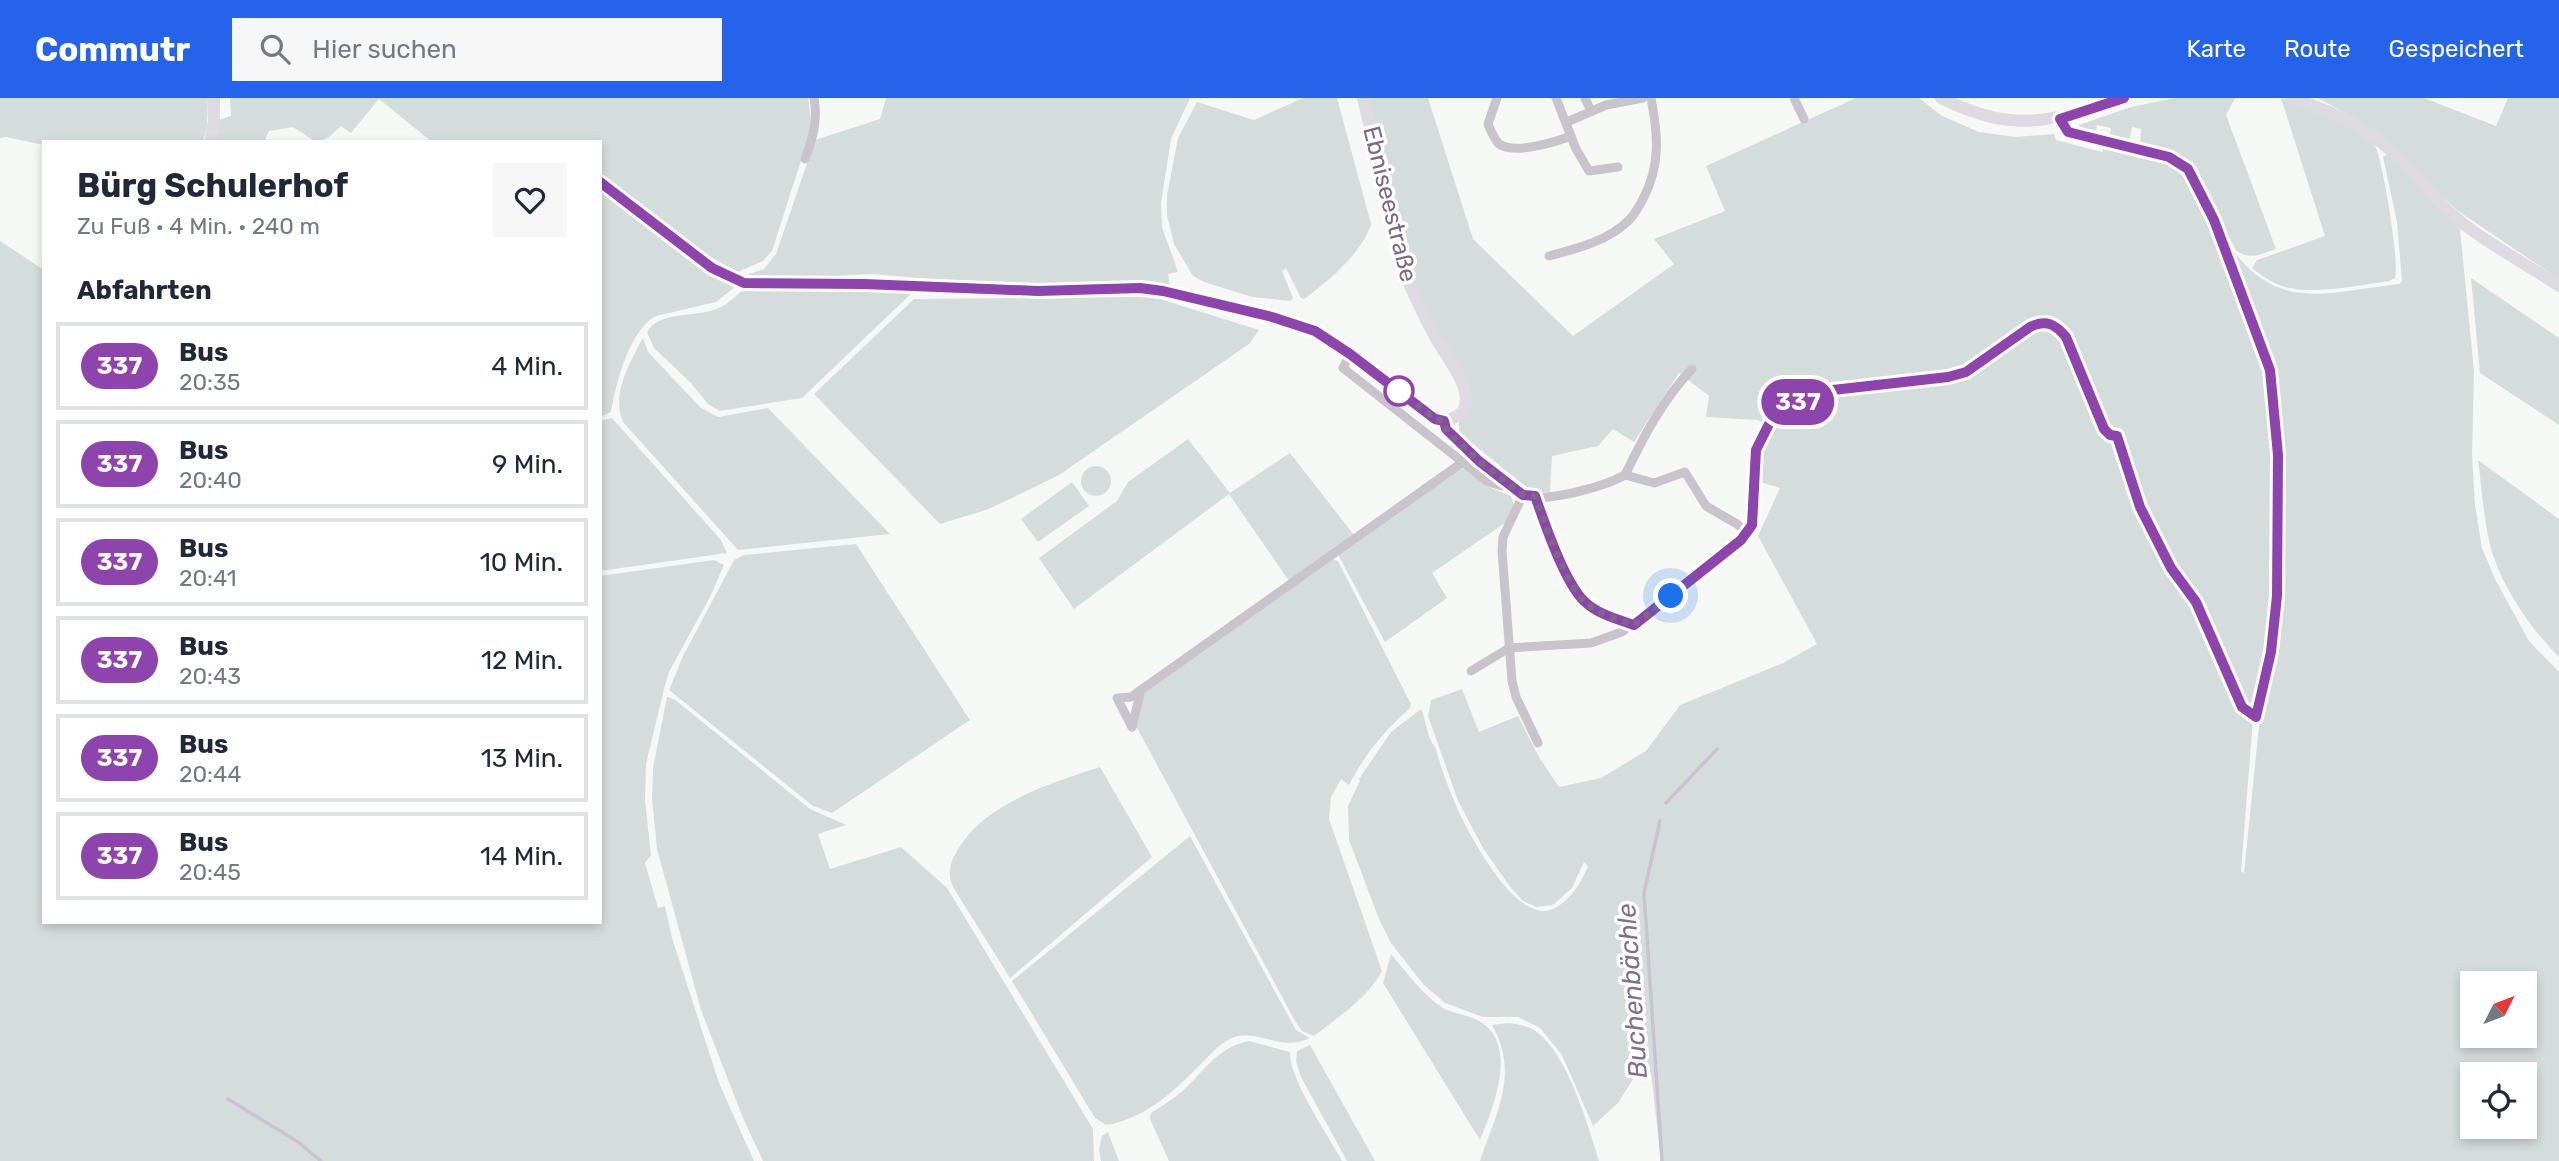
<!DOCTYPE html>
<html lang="de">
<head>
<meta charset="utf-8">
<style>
	body { margin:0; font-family:Rubik,sans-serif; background:#f6f6f7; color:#1f2937; height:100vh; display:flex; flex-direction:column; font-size:26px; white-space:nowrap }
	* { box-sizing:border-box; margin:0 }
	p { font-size:23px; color:#747a83 }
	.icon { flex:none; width:38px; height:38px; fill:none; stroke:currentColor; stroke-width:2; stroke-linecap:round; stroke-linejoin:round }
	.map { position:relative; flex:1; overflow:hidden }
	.side { position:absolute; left:42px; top:42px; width:560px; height:784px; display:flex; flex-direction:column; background:#fff; border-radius:0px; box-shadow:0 4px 10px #0003 }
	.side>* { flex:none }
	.badge { padding:0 14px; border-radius:23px; font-size:24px; line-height:46px }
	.needle { width:46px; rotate:48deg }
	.controls { position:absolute; left:2460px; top:873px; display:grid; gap:14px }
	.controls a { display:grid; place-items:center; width:77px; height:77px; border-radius:0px; background:#fff; box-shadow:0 4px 10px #0003; font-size:35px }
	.you { position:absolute; width:35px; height:35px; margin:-18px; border:5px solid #fff; border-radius:50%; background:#1a73e8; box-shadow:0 0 0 10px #1a73e833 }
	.map>.badge { position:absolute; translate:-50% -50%; box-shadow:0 0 0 4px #fff }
	h2 { padding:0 35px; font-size:26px; line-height:63px }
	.round { display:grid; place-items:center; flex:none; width:74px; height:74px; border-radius:0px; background:#f6f6f7 }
	.summary { display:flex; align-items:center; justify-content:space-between; height:119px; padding:0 35px }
	h1 { font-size:33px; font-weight:700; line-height:52px }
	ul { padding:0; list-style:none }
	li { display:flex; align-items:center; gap:21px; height:88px; margin:0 14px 10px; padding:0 21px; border:4px solid #e0e1e3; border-radius:0px }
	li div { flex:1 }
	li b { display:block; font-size:26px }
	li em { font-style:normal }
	li .badge { min-width:77px; font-weight:700; text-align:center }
	header { display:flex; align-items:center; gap:42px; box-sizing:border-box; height:98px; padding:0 35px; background:#2563eb; color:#fff }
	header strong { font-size:33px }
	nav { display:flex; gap:38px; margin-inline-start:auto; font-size:24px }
	.search { width:490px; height:63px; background:#f6f6f7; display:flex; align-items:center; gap:18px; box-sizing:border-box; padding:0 24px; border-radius:0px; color:#747a83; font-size:26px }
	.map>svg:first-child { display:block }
	.green { fill:#d5dddc; fill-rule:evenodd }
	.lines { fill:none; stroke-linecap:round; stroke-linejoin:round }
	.stream { stroke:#c9c3cf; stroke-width:3.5 }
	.street { stroke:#c9c4cb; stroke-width:9 }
	.secondary { stroke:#dedae1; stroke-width:12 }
	.line-casing { stroke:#fff; stroke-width:16 }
	.line { stroke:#8e44ad; stroke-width:10 }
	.walk { stroke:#7c6a84; stroke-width:7; stroke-dasharray:0 12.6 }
	.stop-dot { fill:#fff; stroke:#8e44ad; stroke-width:3.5 }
	.labels { text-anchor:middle; stroke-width:7; stroke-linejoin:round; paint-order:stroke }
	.street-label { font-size:24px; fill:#7c6a84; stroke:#fff }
	.water-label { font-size:26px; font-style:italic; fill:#80708d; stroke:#fff }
</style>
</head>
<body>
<header>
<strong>Commutr</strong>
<div class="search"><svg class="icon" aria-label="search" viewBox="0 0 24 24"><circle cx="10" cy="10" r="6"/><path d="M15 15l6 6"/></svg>Hier suchen</div>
<nav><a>Karte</a><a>Route</a><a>Gespeichert</a></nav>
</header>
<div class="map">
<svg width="2559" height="1063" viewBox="0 0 2559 1063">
	<rect width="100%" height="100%" fill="#f6f8f6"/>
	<!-- green -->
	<g class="green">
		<path d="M0 0H208L207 28 203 44H44V47L6 39 0 40Z"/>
		<path d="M230 0H808L811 23 807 44 772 153 763 163 738 174C689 149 644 112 600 78V44H432L379 1 351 35 341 28 329 39 316 44 293 29 269 33 264 44H216L219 22 231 18Z"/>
		<path d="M886 0H1190L1171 41 1161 105 1162 129 1178 174 1168 176 1170 189 1132 184 992 186 871 176 798 180 746 177 764 171 776 156 815 42 880 21Z"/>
		<path d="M1303 0H1337L1371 126C1363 154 1328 184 1304 201L1301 200 1286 170 1282 173 1293 200 1291 203 1252 199 1204 184 1193 178 1174 146 1167 117V97L1178 40 1197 4 1254 22Z"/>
		<path d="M1369 0H1428L1473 141 1573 238 1674 166 1654 141 1725 113 1706 68 1856 0H1919L1942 18 1979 34 2016 39 2054 36 2056 42 2102 54 2106 45C2126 50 2161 54 2177 66 2199 81 2206 116 2216 140 2233 182 2255 224 2265 268 2276 317 2275 367 2274 416 2274 487 2273 541 2254 610H2248L2243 605 2201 509 2161 447 2136 391 2125 356 2120 357 2129 390 2144 425 2163 462 2196 511 2241 612 2253 621 2241 773 2244 775 2260 618 2277 545 2282 504 2283 414 2280 321 2273 271 2220 134C2272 216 2315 196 2399 186L2402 183 2397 124 2383 59 2387 56 2460 131 2474 273 2472 358 2475 407 2482 450 2495 481 2529 543 2559 574V1063H1661L1651 974 1637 975 1618 1005 1593 1028 1562 957 1540 930 1518 919H1483L1445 905 1423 886 1391 845 1379 821 1349 742 1348 708 1360 683 1359 681 1391 634 1421 611C1427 624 1426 638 1435 649 1441 668 1447 687 1455 705 1467 733 1517 831 1555 810 1572 801 1580 785 1588 769L1584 764 1572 790 1553 807 1536 809 1523 803 1511 790 1483 750 1458 703 1428 618 1431 602 1462 591 1479 634 1518 618 1539 659 1559 689 1601 680 1646 653 1680 607 1783 565 1817 546 1758 438 1780 390 1757 383C1757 278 1859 298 1931 283L1928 277 1841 287 1810 295 1792 303 1765 327 1758 322 1706 319 1709 298 1679 275 1634 344 1613 331 1598 348 1552 358 1550 394 1534 395 1459 335V324L1470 308 1408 174ZM2473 886H2525V938H2473ZM2473 976H2525V1029H2473Z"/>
		<path d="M2175 0H2235L2226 17 2276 151C2261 156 2249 163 2236 152L2194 76 2186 66 2168 55 2140 48 2141 31 2132 29 2129 45 2109 40 2111 30 2097 27 2095 37 2083 33 2079 29V27L2131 9Z"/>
		<path d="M2281 0C2304 7 2358 30 2374 46 2382 56 2400 165 2395 180L2389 183C2361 187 2317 196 2290 190 2276 188 2263 179 2252 170L2257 162 2325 138Z"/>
		<path d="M2318 0H2424L2496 28 2508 0H2559V181L2458 113 2357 22Z"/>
		<path d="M600 89 739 186 716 204 656 218C629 232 616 286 611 314L600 319Z"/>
		<path d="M0 143 44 172V824H600V478L714 462 724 467 710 499 669 574 664 591 646 666 645 703 651 757 645 765 658 810 665 808 672 840 719 985 754 1063H0Z"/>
		<path d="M2471 180 2559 240V327L2480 275Z"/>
		<path d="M745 190 915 192 802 300 720 313 708 306 691 285 654 250 647 234C659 212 698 220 719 210 728 206 737 197 745 190Z"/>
		<path d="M1141 199 1160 201 1259 232 1249 246 1059 377 989 411 940 426 814 296 914 201Z"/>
		<path d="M643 240 648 254 701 310 718 319 768 310 890 436 738 452 623 324C611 296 629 266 643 240Z"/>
		<path d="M612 320 721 442 727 455 600 473V323Z"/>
		<path d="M1188 341 1230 395 1290 355 1354 437 1289 483 1229 396 1074 511 1039 460 1117 403 1128 384Z"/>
		<path d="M2478 362 2559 421V559C2531 531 2504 492 2492 454 2484 427 2482 391 2478 362Z"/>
		<circle cx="1096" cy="383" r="15"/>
		<path d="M1458 370 1467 371 1486 388 1511 398 1514 407 1505 425 1432 475 1447 500 1385 544 1337 455Z"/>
		<path d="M1072 384 1089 408 1038 444 1021 421Z"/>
		<path d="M856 446 970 622 832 715 813 708 669 592 683 558 734 462 744 457Z"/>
		<path d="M1330 460 1338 463 1411 606 1410 610C1384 633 1365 656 1349 687L1341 681 1331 699 1329 721 1382 873C1366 902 1339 918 1314 938L1302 933 1295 923 1135 626 1146 591Z"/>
		<path d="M667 599 674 601 810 711 846 727 818 736 830 771 901 749 947 790 1093 1031 1094 1063H763L743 1020 701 912 657 751 652 701 653 670Z"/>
		<path d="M1100 669 1152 759 1010 880 953 789C947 776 950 764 957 753 984 705 1051 685 1100 669Z"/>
		<path d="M1190 738 1296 932 1310 940C1281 955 1257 929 1232 940 1219 946 1210 957 1200 967 1173 994 1145 1021 1106 1027L1095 1020 1012 883Z"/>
		<path d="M1391 856C1407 875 1422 896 1443 910 1454 916 1468 917 1479 923 1520 946 1493 1010 1480 1042L1383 885Z"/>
		<path d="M1507 925C1519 926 1529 928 1538 935 1568 958 1588 1027 1599 1063H1480C1496 1015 1520 976 1492 927Z"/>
		<path d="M1249 943 1290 954C1289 981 1328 1037 1342 1063H1169L1150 1021 1151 1015C1160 1009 1170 1003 1179 996 1203 976 1216 949 1249 943Z"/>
		<path d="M1310 947 1375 1063H1347L1301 979 1296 963 1297 953Z"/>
		<path d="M1108 1034 1119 1063H1101L1099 1051 1102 1038Z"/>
	</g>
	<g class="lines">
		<!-- stream -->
		<g class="stream">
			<path d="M1666 705 1717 651"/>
			<path d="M1660 723 1644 795 1662 1063"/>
			<path d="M228 1001 298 1044 321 1063"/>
		</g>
		<!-- street -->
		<g class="street">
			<path d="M1497 0 1488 26C1491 33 1494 41 1499 46 1514 57 1555 44 1571 38"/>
			<path d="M1556 0 1576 51 1589 73 1618 69"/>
			<path d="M1585 0 1591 13"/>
			<path d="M1794 0 1804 21"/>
			<path d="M1567 24 1606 7 1643 0"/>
			<path d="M805 61C813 40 818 22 814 0"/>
			<path d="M1549 158C1575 151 1608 143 1628 123 1635 117 1639 108 1643 101 1661 67 1658 36 1651 0"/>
			<path d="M1350 256 1343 270 1488 384 1502 388 1508 386"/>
			<path d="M1444 323C1447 338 1463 348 1474 359 1488 371 1505 387 1521 396 1542 407 1605 388 1625 377 1643 340 1663 301 1692 271"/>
			<path d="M1523 397 1503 439 1502 453 1512 583 1516 599 1538 645"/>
			<path d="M1535 398C1545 426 1564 483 1584 503 1597 516 1617 521 1634 527"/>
			<path d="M1471 573 1509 550 1591 545 1622 534 1733 450 1747 434 1737 426 1706 408 1685 374 1654 385 1625 377"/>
			<path d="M1132 629 1117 600 1131 599 1463 364"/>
			<path d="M1132 629 1141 592"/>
		</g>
		<!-- secondary -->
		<g class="secondary">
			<path d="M1941 0C2014 36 2051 24 2124 0"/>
			<path d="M2291 0C2328 11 2370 31 2398 59 2421 82 2439 108 2465 127 2495 150 2528 167 2559 188"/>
			<path d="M210 44 214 23V0"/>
			<path d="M600 84 712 170 744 185 864 186 1038 193 1140 190 1163 193 1272 219 1315 233 1350 256 1435 321C1449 324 1466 319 1466 301 1465 280 1445 257 1435 239 1424 218 1414 198 1405 176L1363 0"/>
		</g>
	</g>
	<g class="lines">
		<!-- line casing -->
		<g class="line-casing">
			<path id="line" d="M600 84 712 170 744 185 864 186 1038 193 1140 190 1163 193 1272 219 1315 233 1350 256 1435 321 1444 323 1446 331 1479 363 1523 397 1535 398C1545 426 1564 483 1584 503 1597 516 1617 521 1634 527L1741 442 1752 427 1756 352 1769 326 1788 309 1824 293 1948 279 1966 274 2030 229C2046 221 2055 226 2066 239L2104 331 2110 337 2117 338 2140 409 2171 470 2196 504 2242 609 2256 619 2271 554 2277 498 2278 357 2270 272 2214 122 2188 71 2169 59 2068 34 2060 21 2124 0"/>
		</g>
		<!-- line -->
		<use href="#line" class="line"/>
		<!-- walk -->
		<path class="walk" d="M1399 293 1435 321 1444 323 1446 331 1450 337 1479 363 1523 397 1535 398C1545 426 1564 483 1584 503 1597 516 1617 521 1634 527L1671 498"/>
	</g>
	<!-- markers -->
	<circle class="stop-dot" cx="1399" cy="293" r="14"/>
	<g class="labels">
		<!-- street labels -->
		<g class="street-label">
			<text transform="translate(1390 106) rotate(76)" y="8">Ebniseestraße</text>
		</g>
		<!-- water labels -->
		<g class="water-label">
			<text transform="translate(1632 893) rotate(-94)" y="9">Buchenbächle</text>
		</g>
	</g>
</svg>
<div class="controls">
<a><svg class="needle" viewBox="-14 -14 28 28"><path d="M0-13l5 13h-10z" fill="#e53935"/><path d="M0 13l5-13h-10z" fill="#747a83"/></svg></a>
<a><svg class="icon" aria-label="locate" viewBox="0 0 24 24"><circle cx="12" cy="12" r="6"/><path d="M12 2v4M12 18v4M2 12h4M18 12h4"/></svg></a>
</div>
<div class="you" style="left:1671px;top:498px"></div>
<b class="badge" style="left:1798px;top:304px;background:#8e44ad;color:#fff">337</b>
<section class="side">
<div class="summary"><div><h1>Bürg Schulerhof</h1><p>Zu Fuß · 4 Min. · 240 m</p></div><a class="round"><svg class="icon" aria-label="heart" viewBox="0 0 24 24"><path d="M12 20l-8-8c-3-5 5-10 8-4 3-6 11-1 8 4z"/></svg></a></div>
<h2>Abfahrten</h2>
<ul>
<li><span class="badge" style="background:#8e44ad;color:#fff">337</span><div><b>Bus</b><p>20:35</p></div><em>4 Min.</em></li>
<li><span class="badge" style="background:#8e44ad;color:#fff">337</span><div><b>Bus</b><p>20:40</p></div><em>9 Min.</em></li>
<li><span class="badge" style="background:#8e44ad;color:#fff">337</span><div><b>Bus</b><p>20:41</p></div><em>10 Min.</em></li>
<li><span class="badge" style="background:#8e44ad;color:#fff">337</span><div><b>Bus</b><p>20:43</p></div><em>12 Min.</em></li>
<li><span class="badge" style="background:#8e44ad;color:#fff">337</span><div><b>Bus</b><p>20:44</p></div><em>13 Min.</em></li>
<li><span class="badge" style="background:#8e44ad;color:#fff">337</span><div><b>Bus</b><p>20:45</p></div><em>14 Min.</em></li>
</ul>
</section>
</div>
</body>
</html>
